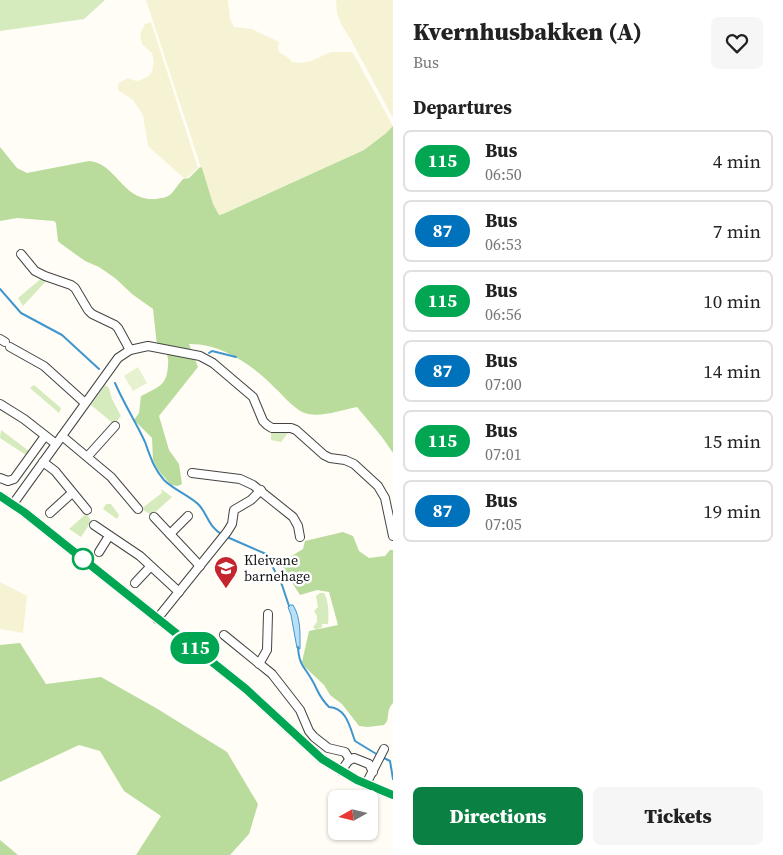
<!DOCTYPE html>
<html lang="en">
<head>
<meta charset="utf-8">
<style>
	body { margin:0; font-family:"Source Serif 4",serif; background:#f6f6f6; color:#222; height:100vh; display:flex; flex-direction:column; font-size:19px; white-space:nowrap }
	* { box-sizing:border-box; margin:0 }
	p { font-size:16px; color:#767676 }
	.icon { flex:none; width:28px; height:28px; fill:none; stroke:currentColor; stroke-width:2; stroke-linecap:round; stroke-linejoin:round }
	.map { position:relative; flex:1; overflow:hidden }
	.panel { display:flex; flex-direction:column; background:#fff; width:390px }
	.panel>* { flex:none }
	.badge { padding:0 10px; border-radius:16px; font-size:18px; line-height:32px }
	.needle { width:32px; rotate:262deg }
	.fabs { position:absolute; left:328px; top:790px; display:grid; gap:10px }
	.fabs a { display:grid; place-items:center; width:50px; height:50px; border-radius:8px; background:#fff; box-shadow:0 1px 4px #0004; font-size:25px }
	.map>.badge { position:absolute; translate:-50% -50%; box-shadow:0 0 0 2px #fff }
	h2 { padding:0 20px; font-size:19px; line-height:45px }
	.round { display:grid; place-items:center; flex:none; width:52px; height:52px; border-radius:8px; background:#f6f6f6 }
	.headline { display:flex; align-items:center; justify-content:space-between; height:85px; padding:0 20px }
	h1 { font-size:24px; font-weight:800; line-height:38px }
	.action { display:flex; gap:10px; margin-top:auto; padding:10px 20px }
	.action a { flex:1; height:58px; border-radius:8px; background:#0b8043; color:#fff; font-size:20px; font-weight:800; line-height:58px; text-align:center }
	.action a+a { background:#f6f6f6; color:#222 }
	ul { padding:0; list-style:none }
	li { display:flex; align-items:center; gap:15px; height:62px; margin:0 10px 8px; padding:0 10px; border:2px solid #e0e0e0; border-radius:8px }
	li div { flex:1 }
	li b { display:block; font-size:19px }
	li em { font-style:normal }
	li .badge { min-width:55px; font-weight:700; text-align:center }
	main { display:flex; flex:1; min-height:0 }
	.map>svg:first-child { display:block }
	.farmland { fill:#f6f3d4 }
	.green { fill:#d5ebbd }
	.forest { fill:#b9dc9c }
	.pitch { fill:#e6f2cf }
	.water { fill:#b9e0f7; stroke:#3f96cf }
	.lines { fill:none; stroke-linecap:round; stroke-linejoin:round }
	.stream { stroke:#3f96cf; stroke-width:2 }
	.minor-casing { stroke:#444; stroke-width:10 }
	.minor { stroke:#fff; stroke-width:8 }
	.line-casing { stroke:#fff; stroke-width:11 }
	.line { stroke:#00a651; stroke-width:8 }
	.stop-dot { fill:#fff; stroke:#00a651; stroke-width:2.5 }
	.labels { text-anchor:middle; stroke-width:5; stroke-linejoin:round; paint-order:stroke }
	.poi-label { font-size:14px; fill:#111; stroke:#fff; text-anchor:start }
</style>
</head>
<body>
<main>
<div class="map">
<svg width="393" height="855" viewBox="0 0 393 855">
	<rect width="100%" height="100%" fill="#fffdf5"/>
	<!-- farmland -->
	<g class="farmland">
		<path d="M146 0H228L230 19 234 27 252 29 279 42 278 49 280 53 289 58 292 62 301 63 311 61 331 52H351L353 53 393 126 385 134 364 150 223 214 218 215 213 204Z"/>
		<path d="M336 0H393V118L351 40 341 24 337 13Z"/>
		<path d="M151 22 198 168 185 179 148 146 143 115 133 100 118 90V84L122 81 128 78 136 81 141 80 149 76 152 72 154 61 152 53 142 44 140 34 145 24Z"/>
		<path d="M0 582 27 596 23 633 0 629Z"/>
	</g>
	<!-- green -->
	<g class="green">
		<path d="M0 0H105L84 19 0 31Z"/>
		<path d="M43 277 48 279 23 306 18 298Z"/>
		<path d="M34 385 61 408 59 413 30 388Z"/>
		<path d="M105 385 109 388 112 399 121 416 114 424 91 405Z"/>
		<path d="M1 430 29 451 26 455 0 438Z"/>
		<path d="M271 433H288L281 442 271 440Z"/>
		<path d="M161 489 172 497 152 515 141 509 162 493Z"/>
		<path d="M106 504H111L119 515 117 519 103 509Z"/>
		<path d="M87 513 91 522 81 537 69 529Z"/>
		<path d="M320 593H324C329 602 329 614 328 624H322V627L316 630 313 627 317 622V616L314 611 318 607 316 596Z"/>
	</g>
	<!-- forest -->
	<g class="forest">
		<path d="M393 126V453L382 437 357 407C342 410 323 417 308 414 295 411 285 397 275 388 254 366 221 343 189 344L198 367 159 416 169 450 179 464 182 484 178 486 171 485 159 471 153 460 152 438 134 420 139 413 141 396C158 387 167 386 168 365 169 354 166 352 157 346L153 309 132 294 115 278 99 267 85 261 60 243 58 241 56 223 54 221 17 218 0 221V147L17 168 27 173 89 161C117 163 122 202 156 199 161 198 167 198 171 194 175 190 179 183 183 179L189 178 200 167 202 168 213 204 219 215 223 214 364 150 385 134Z"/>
		<path d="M343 532 353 536 359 551 369 558 385 556 390 550H393V703C385 711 391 719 384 725L368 727 359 726 342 704 330 695 324 685 305 667 302 662 309 631 338 625 329 592 317 590 300 595 279 562 280 559 290 557 303 549 305 541Z"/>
		<path d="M20 643 46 684 101 677 156 708 227 752 258 804 249 834 230 855H136L161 816 124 791 100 751 79 745 0 782V645Z"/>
		<path d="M0 840 18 855H0Z"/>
	</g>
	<!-- pitch -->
	<path class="pitch" d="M138 367 147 383 133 391 124 376Z"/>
	<!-- water -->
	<path class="water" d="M290 605H293C301 618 300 634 300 649L297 648 291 615 288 607Z"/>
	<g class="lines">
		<!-- stream -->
		<g class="stream">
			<path d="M0 289 21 313 62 335 99 369"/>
			<path d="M209 353 212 351 236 357"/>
			<path d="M115 383C124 404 136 422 145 442 150 456 154 469 164 480 174 490 190 496 199 505 208 515 209 528 223 535"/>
			<path d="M227 537 266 554 282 585 289 606"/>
			<path d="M298 647C299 665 304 666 312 680 319 692 318 696 329 707 347 708 350 728 355 741L378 755"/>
			<path d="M382 757 390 761 393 779"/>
		</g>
		<!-- minor casing -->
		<g class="minor-casing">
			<g id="minor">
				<path d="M21 254 35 271 45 276 71 285 75 288 88 310 92 314 115 325 118 328 130 350"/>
				<path d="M0 339 5 342"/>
				<path d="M10 347 44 366 85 403"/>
				<path d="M0 404 24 419 56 444"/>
				<path d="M62 436 111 477 138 509"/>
				<path d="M88 456 115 426"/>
				<path d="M43 462 55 471 87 510"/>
				<path d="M192 473 240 479 253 485 293 517 298 526 300 537"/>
				<path d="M0 478 8 481 14 479 45 436"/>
				<path d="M0 496 24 512 246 689 322 759 357 780 393 795"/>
				<path d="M13 504 118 358 130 350 148 346 200 356 213 363 253 397 263 421 267 425 272 428H291L296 430 324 455 330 458 345 460 354 464 378 486 385 498 393 536"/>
				<path d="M50 513 72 493"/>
				<path d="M154 517 200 566"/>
				<path d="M94 525 140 556 179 592"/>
				<path d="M170 534 188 516"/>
				<path d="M99 552 109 536"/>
				<path d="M135 583 150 567"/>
				<path d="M157 619 227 532 232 524 234 510 251 500 261 490"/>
				<path d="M224 635 272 674 300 710 309 731 314 737 328 748 345 752 350 760"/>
				<path d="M259 664 267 650 268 614"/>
				<path d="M341 771 349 760 354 758 369 764 373 772"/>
				<path d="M366 784 384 749"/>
			</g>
		</g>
		<!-- minor -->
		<use href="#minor" class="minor"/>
	</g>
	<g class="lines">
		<!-- line casing -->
		<g class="line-casing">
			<path id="line" d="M0 496 24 512 246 689 322 759 357 780 393 795"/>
		</g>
		<!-- line -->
		<use href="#line" class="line"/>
	</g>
	<!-- icons -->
	<defs>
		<g id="school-pin" transform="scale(1.25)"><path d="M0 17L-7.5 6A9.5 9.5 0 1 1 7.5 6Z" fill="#c4262e" stroke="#fff"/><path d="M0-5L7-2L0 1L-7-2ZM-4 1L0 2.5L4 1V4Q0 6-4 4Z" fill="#fff"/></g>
	</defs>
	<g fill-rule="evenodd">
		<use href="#school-pin" x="226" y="568"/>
	</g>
	<!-- markers -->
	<circle class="stop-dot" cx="83" cy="559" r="10"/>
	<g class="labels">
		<!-- poi labels -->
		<g class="poi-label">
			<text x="244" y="565">Kleivane<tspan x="244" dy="16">barnehage</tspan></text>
		</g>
	</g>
</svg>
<div class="fabs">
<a><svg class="needle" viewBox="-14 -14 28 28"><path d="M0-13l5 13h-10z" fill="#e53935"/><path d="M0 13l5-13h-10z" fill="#767676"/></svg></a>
</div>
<b class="badge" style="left:195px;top:648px;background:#00a651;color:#fff">115</b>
</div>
<section class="panel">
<div class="headline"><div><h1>Kvernhusbakken (A)</h1><p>Bus</p></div><a class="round"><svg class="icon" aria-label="heart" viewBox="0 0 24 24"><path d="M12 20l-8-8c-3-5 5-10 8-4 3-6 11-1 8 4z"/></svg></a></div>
<h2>Departures</h2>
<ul>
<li><span class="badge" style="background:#00a651;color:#fff">115</span><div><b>Bus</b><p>06:50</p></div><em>4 min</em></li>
<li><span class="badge" style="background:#0072bc;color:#fff">87</span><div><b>Bus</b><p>06:53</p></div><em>7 min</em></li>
<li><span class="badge" style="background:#00a651;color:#fff">115</span><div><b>Bus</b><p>06:56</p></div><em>10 min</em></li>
<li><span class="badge" style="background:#0072bc;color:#fff">87</span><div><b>Bus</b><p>07:00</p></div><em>14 min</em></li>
<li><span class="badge" style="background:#00a651;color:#fff">115</span><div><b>Bus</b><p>07:01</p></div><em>15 min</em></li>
<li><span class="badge" style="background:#0072bc;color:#fff">87</span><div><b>Bus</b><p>07:05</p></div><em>19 min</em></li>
</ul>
<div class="action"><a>Directions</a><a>Tickets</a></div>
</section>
</main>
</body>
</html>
